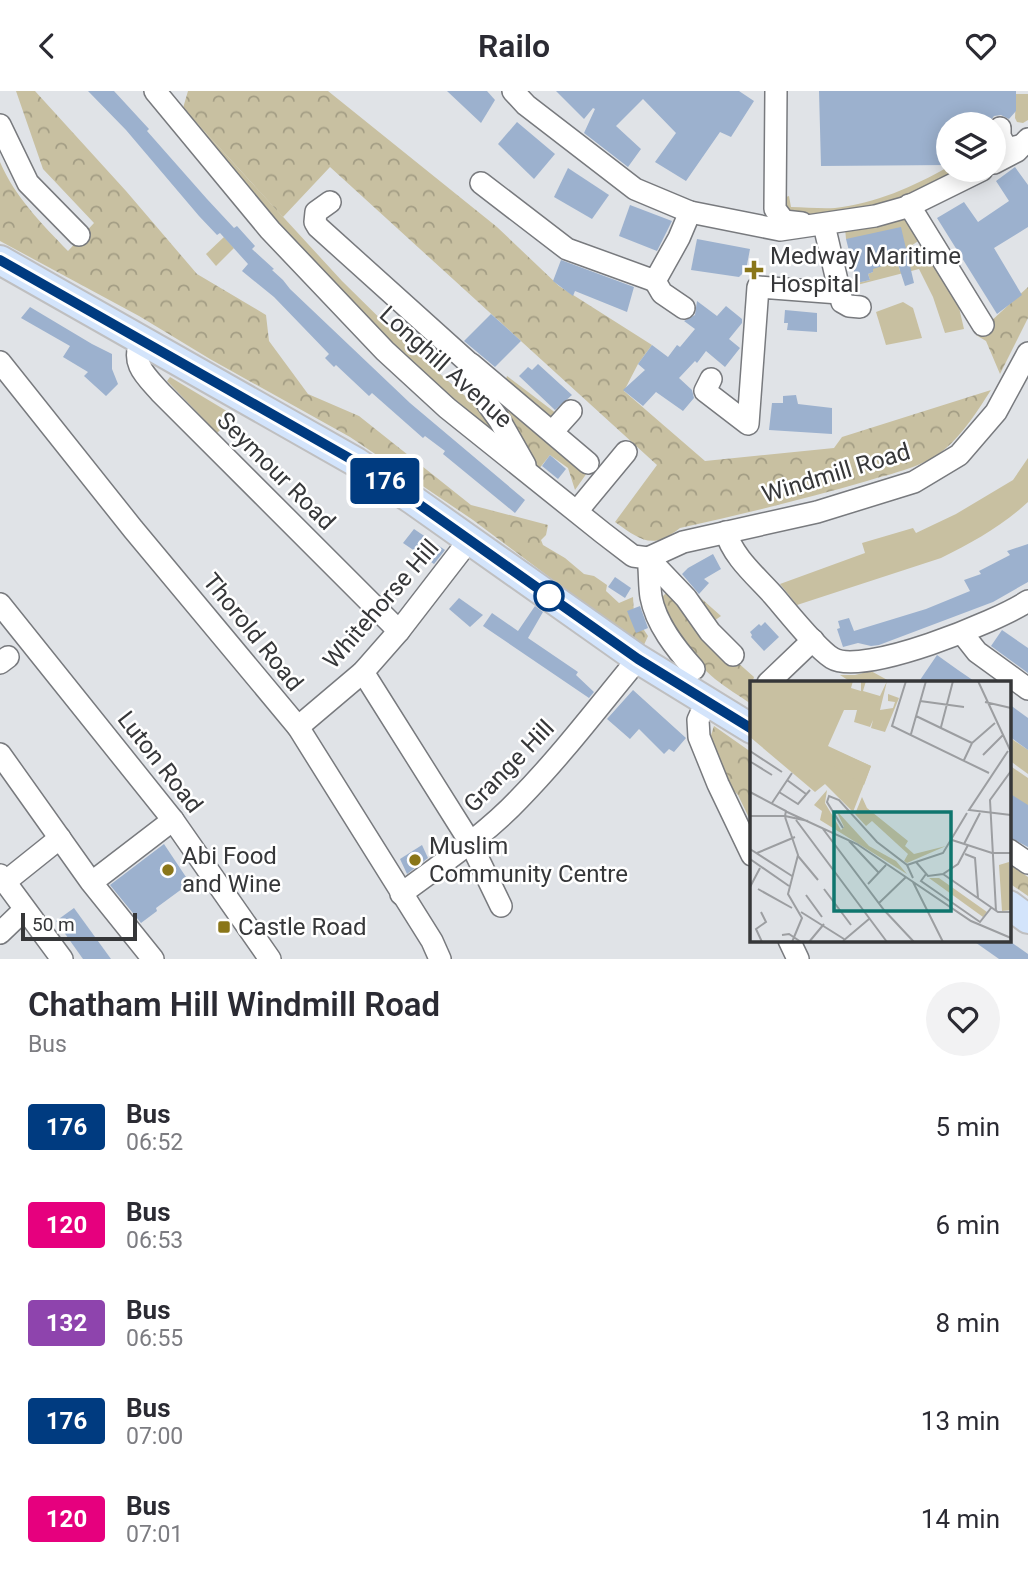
<!DOCTYPE html>
<html lang="en">
<head>
<meta charset="utf-8">
<style>
	body { margin:0; font-family:Roboto,sans-serif; background:#f2f2f3; color:#2b2b33; height:100vh; display:flex; flex-direction:column; font-size:26px; white-space:nowrap }
	* { box-sizing:border-box; margin:0 }
	p { font-size:23px; color:#7c7c81 }
	.icon { flex:none; width:38px; height:38px; fill:none; stroke:currentColor; stroke-width:2; stroke-linecap:round; stroke-linejoin:round }
	.map { position:relative; height:868px; overflow:hidden }
	.panel { display:flex; flex-direction:column; background:#fff; flex:1 }
	.panel>* { flex:none }
	.badge { padding:0 14px; border-radius:5px; font-size:24px; line-height:46px }
	.fabs { position:absolute; left:936px; top:21px; display:grid; gap:14px }
	.fabs a { display:grid; place-items:center; width:70px; height:70px; border-radius:50%; background:#fff; box-shadow:0 4px 18px #0003; font-size:35px }
	.scale { position:absolute; left:21px; bottom:18px; width:116px; box-sizing:border-box; padding-left:7px; border:4px solid #363739; border-top:0; font-size:19px; line-height:24px; white-space:nowrap; color:#363739; -webkit-text-stroke:5px #fff; paint-order:stroke }
	.map>.badge { position:absolute; translate:-50% -50%; box-shadow:0 0 0 4px #fff }
	.round { display:grid; place-items:center; flex:none; width:74px; height:74px; border-radius:37px; background:#f2f2f3 }
	.head { display:flex; align-items:center; justify-content:space-between; height:119px; padding:0 28px }
	h1 { font-size:33px; font-weight:600; line-height:52px }
	ul { padding:0; list-style:none }
	li { display:flex; align-items:center; gap:21px; height:98px; padding:0 28px }
	li div { flex:1 }
	li b { display:block; font-size:26px }
	li em { font-style:normal }
	li .badge { min-width:77px; font-weight:700; text-align:center }
	header { display:flex; justify-content:space-between; align-items:center; height:91px; padding:0 28px; background:#fff; font-size:32px; font-weight:600 }
	.map>svg:first-child { display:block }
	.green { fill:#c8c0a1 }
	.forest { fill:url(#forest-crowns) }
	.building { fill:#9cb1ce }
	.lines { fill:none; stroke-linecap:round; stroke-linejoin:round }
	.minor-casing { stroke:#787a7e; stroke-width:24 }
	.major-casing { stroke:#bfbfc0; stroke-width:32 }
	.minor { stroke:#fff; stroke-width:21 }
	.major { stroke:#d3e4fb; stroke-width:28 }
	.line-casing { stroke:#fff; stroke-width:16 }
	.line { stroke:#003b80; stroke-width:10 }
	.poi-dot { fill:#8a7619; stroke:#fff; stroke-width:2.5 }
	.stop-dot { fill:#fff; stroke:#003b80; stroke-width:3.5 }
	.labels { text-anchor:middle; stroke-width:5; stroke-linejoin:round; paint-order:stroke }
	.poi-label { font-size:24px; fill:#363739; stroke:#fff; text-anchor:start }
	.street-label { font-size:24px; fill:#363739; stroke:#fff }
	.inset-road { fill:none; stroke:#9c9ea1; stroke-width:2 }
	.view { fill:#0f766e; fill-opacity:0.15; stroke:#0f766e; stroke-width:3.5 }
	.inset-edge { fill:none; stroke:#363739; stroke-width:3.5 }
</style>
</head>
<body>
<header><svg class="icon" aria-label="back" viewBox="0 0 24 24"><path d="M15 5l-7 7 7 7"/></svg>Railo<svg class="icon" aria-label="heart" viewBox="0 0 24 24"><path d="M12 20l-8-8c-3-5 5-10 8-4 3-6 11-1 8 4z"/></svg></header>
<div class="map">
<svg width="1028" height="868" viewBox="0 0 1028 868">
	<defs>
		<pattern id="forest-crowns" width="20" height="18" patternUnits="userSpaceOnUse" patternTransform="scale(1.75)"><rect width="20" height="18" fill="#c8c0a1"/><path d="M2 6a3 3 0 1 1 6 0M12 15a3 3 0 1 1 6 0" fill="none" stroke="#a39d84"/></pattern>
	</defs>
	<rect width="100%" height="100%" fill="#e0e3e7"/>
	<!-- green -->
	<g class="green">
		<path d="M1016 3H1028V29L1023 32 1017 31 1015 27Z"/>
		<path d="M183 17 342 190 407 254 497 333 513 359 406 266 307 166 253 101 179 20Z"/>
		<path d="M948 76V79H966L948 90 865 121 795 126 787 120 783 107 789 105 791 116C805 116 821 118 835 117 874 113 915 95 948 76Z"/>
		<path d="M907 122 923 147 906 158 846 148 845 137Z"/>
		<path d="M224 146 234 157 216 175 206 163Z"/>
		<path d="M925 151 954 195 964 238 945 242 933 206 919 178 857 194V192L870 189 868 183 873 181V176L897 170 900 180 907 162Z"/>
		<path d="M903 211 913 217 922 247 886 254 876 221Z"/>
		<path d="M507 285 557 323 553 329 505 291Z"/>
		<path d="M170 286 235 325 217 342 167 290Z"/>
		<path d="M1028 367V411C1002 435 973 451 941 467L797 514 780 493 865 462 862 452 913 437 916 442 956 423 1013 389Z"/>
		<path d="M871 580 891 591H851L840 584H855Z"/>
		<path d="M1009 646 1028 659V683L1009 669Z"/>
		<path d="M1009 674 1028 687V716L1009 703Z"/>
	</g>
	<!-- forest -->
	<g class="forest">
		<path d="M16 0H35L126 100 197 183 266 224 269 250 308 303 359 325 471 414 548 434 546 444 541 449 543 454 565 467 584 483 594 485 607 494 606 500 619 512 633 506 634 524 648 545 643 556 473 429 350 346 210 268 139 225 0 150V71C15 106 42 133 68 160L94 132 43 78Z"/>
		<path d="M188 0H328L497 136 559 195 652 254 638 273 624 300 705 370 834 357 842 346 991 299C978 319 964 342 945 358 924 376 893 382 867 390 805 408 743 423 680 437 652 459 642 450 615 431L657 374 330 76 283 126 183 17Z"/>
		<path d="M1028 196V227L1000 283 986 250 976 244Z"/>
		<path d="M508 309 589 379 575 399 568 377 550 364 539 378 501 317Z"/>
		<path d="M667 501 695 502 721 525 701 539 754 586 750 599 751 613C740 605 726 597 715 588 693 569 665 536 662 506Z"/>
		<path d="M714 635 751 661V731L738 704 725 691 713 660 711 644Z"/>
		<path d="M1009 773 1028 786V805L1009 792Z"/>
	</g>
	<!-- building -->
	<g class="building">
		<path d="M88 0H114L149 38 147 40 207 108 234 137 237 135 255 155 252 158 274 178 272 179 283 189 290 198 410 312 525 409 515 422 443 363 445 360 425 345 423 347 372 302 369 305 336 274 334 276 325 267 329 263 274 206 242 180 248 173 220 142 217 144 199 125 126 39Z"/>
		<path d="M447 0H487L495 9 481 32Z"/>
		<path d="M556 0H739L754 10 731 46 720 41 686 90 655 71 676 42 643 8 616 35 641 58 628 76 584 42 595 18 593 17 584 28Z"/>
		<path d="M819 0H1016V20L1009 28 1001 24 994 25 988 33H948V74L821 75Z"/>
		<path d="M517 31 555 63 534 88 498 53Z"/>
		<path d="M1015 76 1028 94V136L994 157 1022 204 997 223 937 127 964 111 978 131 1009 110 996 90Z"/>
		<path d="M568 77 609 104 592 128 554 106Z"/>
		<path d="M630 114 672 130 657 160 619 145Z"/>
		<path d="M901 136 914 192 905 195 897 170 873 178V181L868 183 870 189 857 192 846 148Z"/>
		<path d="M697 148 750 158 746 179 739 186 691 179Z"/>
		<path d="M561 169 634 196 627 221 575 200 573 205 553 190Z"/>
		<path d="M697 210 717 225 726 215 742 228V232L729 248 740 257 725 276 706 260 697 272 695 270 679 287 692 299 694 307 683 320 656 301 643 315 623 299 645 279 638 273 652 254 668 266 677 254 680 256 695 238 684 230 695 224Z"/>
		<path d="M30 216 92 253 112 263V278L118 293 106 305 84 285 88 281 63 266 70 255 21 227Z"/>
		<path d="M785 219 817 222V241L787 239 788 232H784Z"/>
		<path d="M491 223 521 250 495 276 464 250Z"/>
		<path d="M538 273 572 304 555 319 519 285 528 276 532 279Z"/>
		<path d="M796 304 798 313 832 317V343L769 339 772 312H783V305Z"/>
		<path d="M550 364 566 378 558 388 542 375Z"/>
		<path d="M414 438 445 459 434 473 403 452Z"/>
		<path d="M1028 453V491L993 511 879 554 871 555 858 552 843 556 837 538 840 537 838 530 849 527 854 540 926 518 970 500 964 489 981 483 979 480 1010 464 1007 460Z"/>
		<path d="M713 463 721 478 704 488 709 492 699 503 682 483 688 477Z"/>
		<path d="M615 486 631 497 625 507 608 496Z"/>
		<path d="M459 507 483 524 470 536 449 518Z"/>
		<path d="M535 515 543 521 528 547 578 581 576 584 594 601 589 607 483 535 492 522 518 540Z"/>
		<path d="M640 515 648 537 636 542 627 520Z"/>
		<path d="M765 531 779 546 764 560 751 546 752 544 750 541 759 533 761 535Z"/>
		<path d="M1002 539 1028 557V582L991 555Z"/>
		<path d="M937 564 958 579 977 592H918Z"/>
		<path d="M633 599 686 647 674 661 669 658 664 663 639 638 630 648 607 628Z"/>
		<path d="M1009 613 1028 627V659L1009 645Z"/>
		<path d="M1009 702 1028 714V756L1009 746Z"/>
		<path d="M164 753 190 792 156 817 157 820 141 832 110 794Z"/>
		<path d="M422 754 428 767 407 783 400 768Z"/>
		<path d="M74 817 111 868H83L56 830Z"/>
		<path d="M972 849H1008L1028 863V868H999Z"/>
	</g>
	<g class="lines">
		<!-- minor casing -->
		<g class="minor-casing">
			<g id="minor">
				<path d="M155 0 270 139 385 260 447 317 603 442 633 465 648 467C650 480 649 494 651 506 656 533 676 558 694 578"/>
				<path d="M513 0 526 14 635 98 690 121 780 139 875 125 907 116 982 79"/>
				<path d="M776 0 775 118 784 130 802 132"/>
				<path d="M0 34 28 92 79 144"/>
				<path d="M1000 37V45L1005 55 1011 57 1023 54"/>
				<path d="M994 72 1017 60 1028 48"/>
				<path d="M481 92 567 158 655 190 679 147 690 121"/>
				<path d="M330 111 316 121 315 131 318 136 469 272 480 302 500 330 525 374"/>
				<path d="M909 114 983 234"/>
				<path d="M824 134 842 211 849 215 860 216"/>
				<path d="M655 190 662 202 684 217"/>
				<path d="M142 249C129 272 147 286 161 302L399 540"/>
				<path d="M0 271 133 438 298 636 432 850 440 868"/>
				<path d="M471 273 588 372"/>
				<path d="M711 288 705 300 748 333 758 196 839 202"/>
				<path d="M553 340 571 320"/>
				<path d="M578 419 626 361"/>
				<path d="M726 441C732 465 757 486 773 504 787 520 816 557 832 567 862 586 998 530 1028 510"/>
				<path d="M0 513 173 729 270 868"/>
				<path d="M962 542 977 561 1028 598"/>
				<path d="M733 564 710 541 686 507 648 467 683 451 817 421 914 391 959 364 996 321 1028 262"/>
				<path d="M0 572 8 566"/>
				<path d="M363 581 470 751 501 815"/>
				<path d="M768 592 813 549"/>
				<path d="M706 611 698 629 699 646 718 693 752 764"/>
				<path d="M298 636 363 581 399 540 470 448"/>
				<path d="M0 663 91 791 153 868"/>
				<path d="M1009 759 1028 772"/>
				<path d="M0 784 62 868"/>
				<path d="M100 785 173 729"/>
				<path d="M5 791 60 747"/>
				<path d="M401 803C441 773 485 744 519 708 562 664 599 615 638 568"/>
				<path d="M0 842 24 819"/>
				<path d="M789 849 798 868"/>
			</g>
		</g>
		<!-- major casing -->
		<g class="major-casing">
			<g id="major">
				<path d="M0 169 356 371 413 409 638 568 752 638"/>
				<path d="M1009 814 1028 828"/>
			</g>
		</g>
		<!-- minor -->
		<use href="#minor" class="minor"/>
		<!-- major -->
		<use href="#major" class="major"/>
	</g>
	<g class="lines">
		<!-- line casing -->
		<g class="line-casing">
			<path id="line" d="M0 169 356 371 413 409 638 568 752 638"/>
		</g>
		<!-- line -->
		<use href="#line" class="line"/>
	</g>
	<!-- markers -->
	<g class="poi-dot">
		<path d="M750.5 168.5h7v7h7v7h-7v7h-7v-7h-7v-7h7z"/>
		<circle cx="415" cy="769" r="7"/>
		<circle cx="168" cy="779" r="7"/>
		<rect x="217" y="829" width="14" height="14" rx="3.5"/>
	</g>
	<circle class="stop-dot" cx="549" cy="505" r="14"/>
	<g class="labels">
		<!-- poi labels -->
		<g class="poi-label">
			<text x="770" y="173">Medway Maritime<tspan x="770" dy="28">Hospital</tspan></text>
			<text x="429" y="763">Muslim<tspan x="429" dy="28">Community Centre</tspan></text>
			<text x="182" y="773">Abi Food<tspan x="182" dy="28">and Wine</tspan></text>
			<text x="238" y="844">Castle Road</text>
		</g>
		<!-- street labels -->
		<g class="street-label">
			<text transform="translate(446 276) rotate(42)" y="8">Longhill Avenue</text>
			<text transform="translate(276 380) rotate(45)" y="8">Seymour Road</text>
			<text transform="translate(836 382) rotate(-17)" y="8">Windmill Road</text>
			<text transform="translate(381 513) rotate(-49)" y="8">Whitehorse Hill</text>
			<text transform="translate(253 541) rotate(51)" y="8">Thorold Road</text>
			<text transform="translate(160 671) rotate(52)" y="8">Luton Road</text>
			<text transform="translate(509 675) rotate(-46)" y="8">Grange Hill</text>
		</g>
	</g>
	<!-- overview -->
	<g transform="translate(750 590)">
		<rect width="261" height="261" fill="#e0e3e7"/>
		<path d="M0 0H103L101 7 111 10V0H116L113 10 130 15 137 0 130 29 143 27 145 21 138 20V13L149 17 135 51 121 47 123 39 120 46 104 41 107 29H94L78 65 121 85 103 131 75 103 65 111 0 56ZM259 181 261 229 252 230 249 184ZM179 197H189L237 231 233 236Z" fill="#c8c0a1"/>
		<path d="M85 69 121 85 114 104 85 86 82 77ZM77 109 75 122 91 149 94 146 86 129 119 165 146 180 157 193 70 139 72 130 64 124ZM112 116 117 127 158 160 155 165 164 173 196 165 157 182 154 180 158 173 122 140 116 145 105 133Z" fill="#c8c0a1"/>
		<path class="inset-road" d="M156 0 142 45 239 92M228 0 261 71M170 20 214 26M235 21 261 27M166 35 222 62M191 46 203 0M161 53 176 0M0 70 32 91M258 70 219 129 261 134M233 74 253 54M214 79 222 62 245 42M1 81 22 94M37 99 56 113M0 111 36 130 35 135M29 111 48 123 60 109M22 122 42 92M35 130 107 163 221 240 261 257M0 135H35M35 135 58 140M35 136 48 174 38 213 52 237 42 261M46 139 137 261M93 147 77 121 79 115 89 119 127 161 157 184 163 197M73 148 134 229 164 261M202 159 242 172H261M99 160 129 192M214 163 230 132M0 168 42 195M7 172 45 156M215 173 225 177 228 217M48 175 68 199M0 178 39 205M166 181 178 195 193 193 208 183 218 164M157 184 193 172 217 132M176 193 171 200 230 241 241 227M193 193 248 231H261M163 201 193 261M118 203 136 184M0 206 10 187M8 208 42 227M74 208 101 244M56 214 72 236M129 222 156 196M246 230 240 119 261 90M11 231 16 241 6 248 12 261M51 231 94 258M32 254 39 253 51 261M93 260 119 238M59 261 74 243"/>
		<path class="view" d="M84 131H201V230H84Z"/>
		<rect width="261" height="261" class="inset-edge"/>
	</g>
</svg>
<div class="fabs">
<a><svg class="icon" aria-label="layers" viewBox="0 0 24 24"><path d="M12 4l9 5-9 5-9-5zM3 14l9 5 9-5"/></svg></a>
</div>
<div class="scale">50 m</div>
<b class="badge" style="left:385px;top:390px;background:#003b80;color:#fff">176</b>
</div>
<section class="panel">
<div class="head"><div><h1>Chatham Hill Windmill Road</h1><p>Bus</p></div><a class="round"><svg class="icon" aria-label="heart" viewBox="0 0 24 24"><path d="M12 20l-8-8c-3-5 5-10 8-4 3-6 11-1 8 4z"/></svg></a></div>
<ul>
<li><span class="badge" style="background:#003b80;color:#fff">176</span><div><b>Bus</b><p>06:52</p></div><em>5 min</em></li>
<li><span class="badge" style="background:#e6007e;color:#fff">120</span><div><b>Bus</b><p>06:53</p></div><em>6 min</em></li>
<li><span class="badge" style="background:#8e44ad;color:#fff">132</span><div><b>Bus</b><p>06:55</p></div><em>8 min</em></li>
<li><span class="badge" style="background:#003b80;color:#fff">176</span><div><b>Bus</b><p>07:00</p></div><em>13 min</em></li>
<li><span class="badge" style="background:#e6007e;color:#fff">120</span><div><b>Bus</b><p>07:01</p></div><em>14 min</em></li>
</ul>
</section>
</body>
</html>
